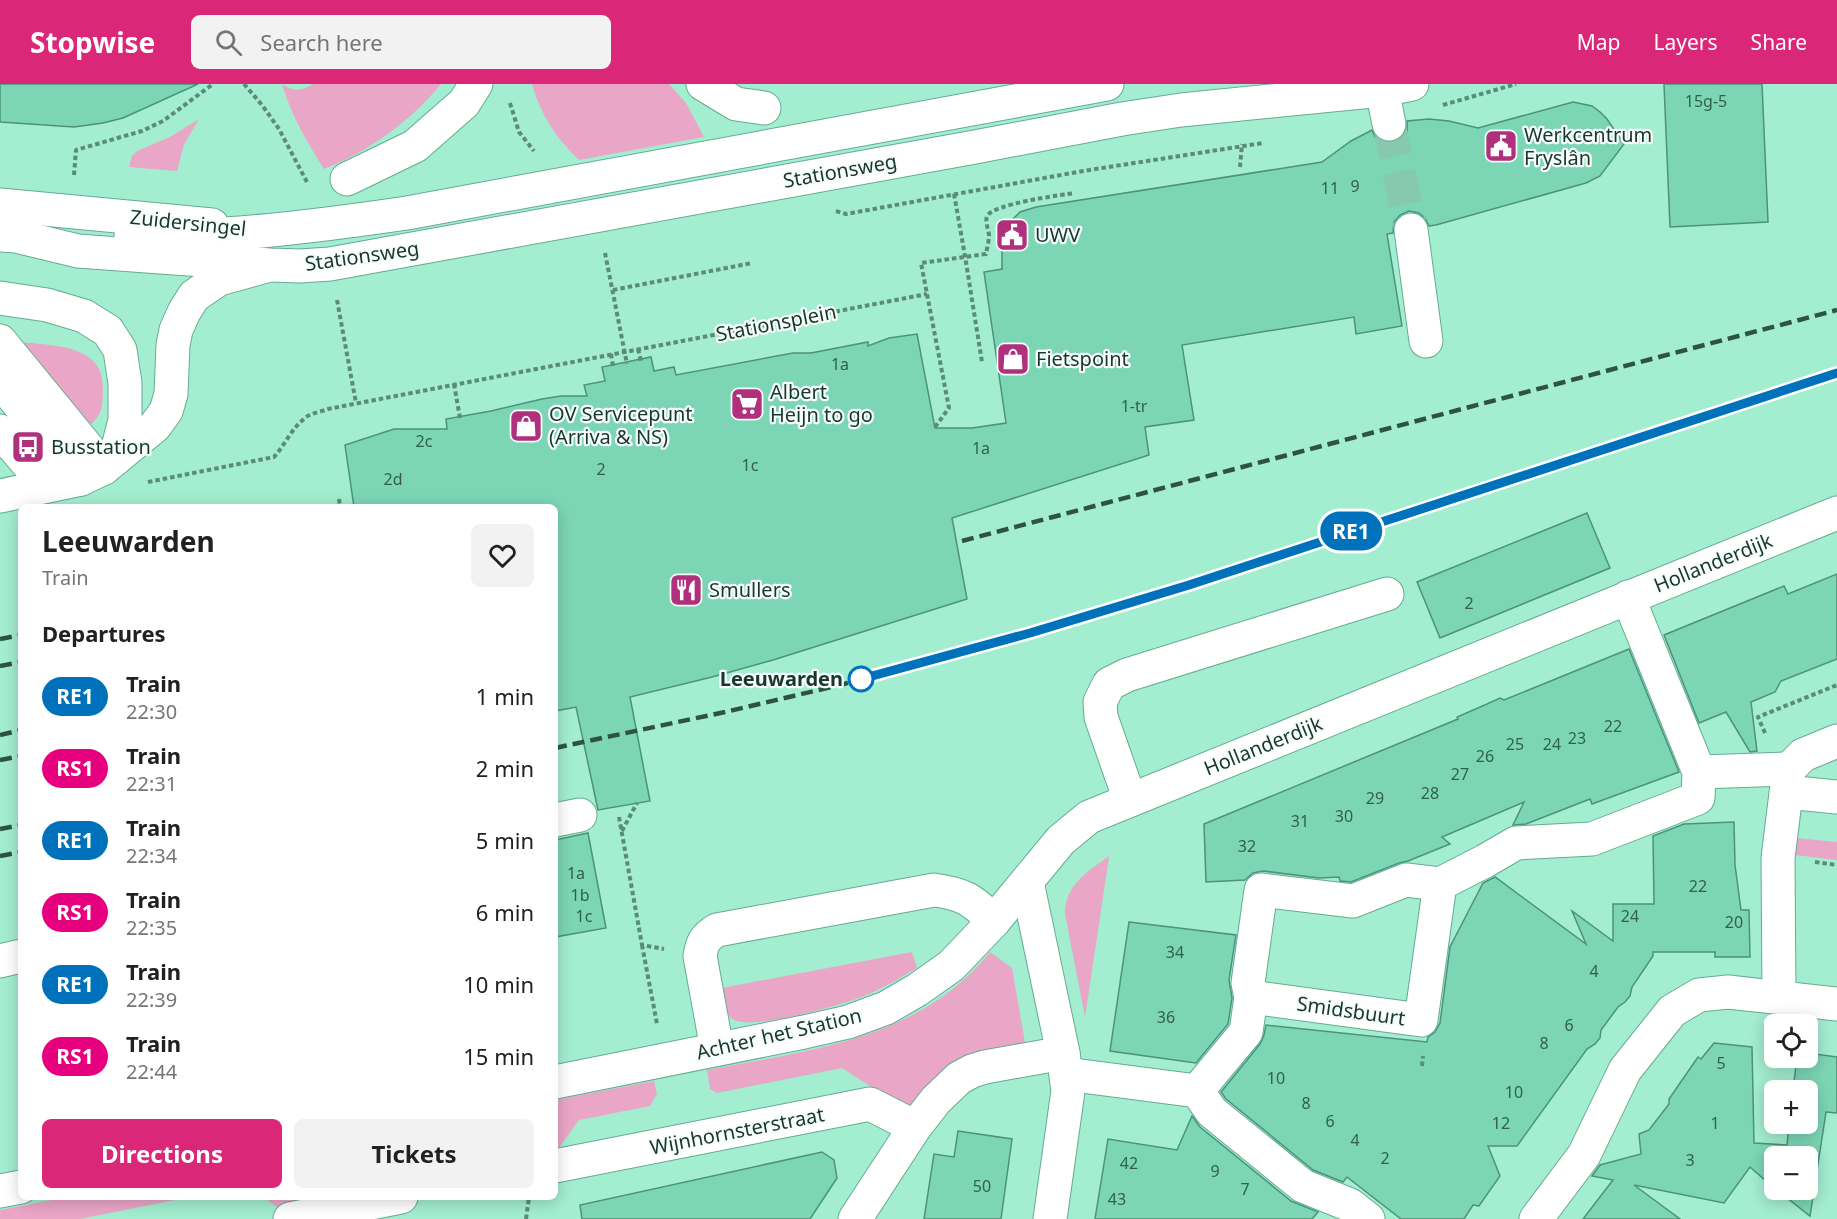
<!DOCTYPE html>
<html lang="en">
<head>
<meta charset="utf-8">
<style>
	body { margin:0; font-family:"Noto Sans",sans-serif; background:#f2f2f2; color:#202124; height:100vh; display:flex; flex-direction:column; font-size:22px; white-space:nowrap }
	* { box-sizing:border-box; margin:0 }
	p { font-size:20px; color:#757577 }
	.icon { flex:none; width:33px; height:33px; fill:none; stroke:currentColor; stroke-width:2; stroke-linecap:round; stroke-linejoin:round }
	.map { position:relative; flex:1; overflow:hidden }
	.side { position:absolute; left:18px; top:420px; width:540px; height:696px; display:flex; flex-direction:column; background:#fff; border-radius:9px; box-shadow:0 3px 15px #0003 }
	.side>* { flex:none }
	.badge { padding:0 12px; border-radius:20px; font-size:21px; line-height:39px }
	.controls { position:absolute; left:1764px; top:930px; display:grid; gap:12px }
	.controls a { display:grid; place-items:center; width:54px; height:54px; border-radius:9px; background:#fff; box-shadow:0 3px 15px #0003; font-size:30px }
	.map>.badge { position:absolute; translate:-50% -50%; box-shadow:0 0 0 3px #fff }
	h2 { padding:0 24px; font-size:22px; line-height:54px }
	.round { display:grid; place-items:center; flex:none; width:63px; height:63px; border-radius:9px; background:#f2f2f2 }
	.summary { display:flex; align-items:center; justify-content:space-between; height:102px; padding:0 24px }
	h1 { font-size:28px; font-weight:700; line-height:45px }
	.button { display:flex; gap:12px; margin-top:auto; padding:12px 24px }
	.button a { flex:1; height:69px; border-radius:9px; background:#db2777; color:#fff; font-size:24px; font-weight:700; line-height:69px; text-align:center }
	.button a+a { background:#f2f2f2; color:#202124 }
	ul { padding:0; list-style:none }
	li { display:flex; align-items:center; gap:18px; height:72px; padding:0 24px }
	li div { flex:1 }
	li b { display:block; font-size:22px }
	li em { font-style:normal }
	li .badge { min-width:66px; font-weight:700; text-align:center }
	header { display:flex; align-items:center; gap:36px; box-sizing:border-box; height:84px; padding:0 30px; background:#db2777; color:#fff }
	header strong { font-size:28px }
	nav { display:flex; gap:33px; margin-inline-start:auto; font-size:21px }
	.search { width:420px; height:54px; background:#f2f2f2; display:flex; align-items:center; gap:15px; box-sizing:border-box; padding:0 21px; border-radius:9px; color:#757577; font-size:22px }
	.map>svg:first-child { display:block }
	.green { fill:#eaa6c7 }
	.building { fill:#7cd6b5; stroke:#4b9379; stroke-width:1.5 }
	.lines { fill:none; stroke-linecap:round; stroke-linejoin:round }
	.minor-tunnel { stroke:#87c9af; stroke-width:33; stroke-dasharray:33 16; stroke-linecap:butt }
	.minor-casing { stroke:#64ac92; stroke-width:35 }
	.major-casing { stroke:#64ac92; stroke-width:35 }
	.path { stroke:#5a8c79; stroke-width:4; stroke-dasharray:4.5 3; stroke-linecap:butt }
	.minor { stroke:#fff; stroke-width:33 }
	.major { stroke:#fff; stroke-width:33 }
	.rail { stroke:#2e5346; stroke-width:4.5; stroke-dasharray:12 6; stroke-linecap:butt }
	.line-casing { stroke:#fff; stroke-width:14 }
	.line { stroke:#0072bc; stroke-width:9 }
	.stop-dot { fill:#fff; stroke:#0072bc; stroke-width:3 }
	.labels { text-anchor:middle; stroke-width:4.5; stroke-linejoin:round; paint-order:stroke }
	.number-label { font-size:16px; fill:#325f4f }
	.poi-label { font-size:20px; fill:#19372d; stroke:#f6fdfa; text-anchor:start }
	.street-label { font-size:20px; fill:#19372d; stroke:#f6fdfa }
	.stop-label { font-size:20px; font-weight:bold; fill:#19372d; stroke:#f6fdfa; text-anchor:end }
</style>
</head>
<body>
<header>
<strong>Stopwise</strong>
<div class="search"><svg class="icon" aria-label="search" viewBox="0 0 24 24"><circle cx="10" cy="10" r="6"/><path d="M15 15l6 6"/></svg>Search here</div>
<nav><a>Map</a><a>Layers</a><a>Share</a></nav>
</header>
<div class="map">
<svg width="1837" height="1135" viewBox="0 0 1837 1135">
	<rect width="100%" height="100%" fill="#a3edd0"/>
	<!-- green -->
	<g class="green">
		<path d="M282 0C293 8 302 7 313 0H441C410 38 369 67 324 85 307 58 291 31 282 0Z"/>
		<path d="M532 0H669L686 19 704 53 579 76C557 55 540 30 532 0Z"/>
		<path d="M199 35 184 60 177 87 129 83 132 72 137 67 170 53Z"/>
		<path d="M21 258C54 262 105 260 103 306 102 327 103 327 89 343Z"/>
		<path d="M1796 754 1837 758V776L1795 771 1793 767Z"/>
		<path d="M1109 772V773L1085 933 1065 830C1065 801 1087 788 1109 772Z"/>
		<path d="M912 868 917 884C900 894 882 905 864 912 842 921 754 946 734 936 724 930 721 916 717 905Z"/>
		<path d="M990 868 1012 884 1026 964 911 1023 876 1006 842 984 717 1009 710 1005 707 986C810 966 919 956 990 868Z"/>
		<path d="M654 997 657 1010 650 1022 579 1036 555 1069V1016Z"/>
		<path d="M67 1113H190L80 1135H0V1126Z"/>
		<path d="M263 1113H317L280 1125Z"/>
	</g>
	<!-- building -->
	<g class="building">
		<path d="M0 0H198L123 34 103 39 74 43 0 38Z"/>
		<path d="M1664 0H1762L1768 138 1670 143Z"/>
		<path d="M1573 18 1592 22 1600 28 1607 35 1624 60 1600 92 1586 99 1436 141 1429 142 1425 134 1419 129 1409 127 1400 131 1394 138 1393 149 1387 150 1402 242 1356 250 1354 233 1182 261 1194 336 1145 343 1149 371 952 434 967 515 773 576 712 593 630 613 650 717 598 726 576 623 555 627V423H354L345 361 394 345H447L446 335 491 327 542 315 561 312H587L584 301 605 297 602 283 651 273 654 287 674 283 676 291 793 269H811L868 258V262L889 254 917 250 935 344H972L1006 339 984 188 1002 185V155L1004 147 1008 140 1020 128 1036 123 1322 78 1351 57 1372 46 1375 53 1382 57 1393 58 1401 54 1407 47V37L1429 35 1449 37 1478 44Z"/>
		<path d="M1587 429 1610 484 1440 554 1417 498Z"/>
		<path d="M1837 490V575L1781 597 1775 608 1751 618 1757 667 1750 668 1726 628 1699 639 1664 551 1784 502 1788 510Z"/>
		<path d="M1629 565 1679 688 1592 720 1590 715 1526 740 1513 741 1524 718 1442 753 1450 760 1408 777 1399 779 1351 798 1340 797 1339 793 1319 794 1263 787 1253 789 1245 796 1206 798 1204 740 1458 635 1457 633 1487 620 1500 614 1504 616Z"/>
		<path d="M1734 738 1735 781 1741 826H1749L1750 873H1715V868H1653V872L1632 903 1630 912 1625 918 1618 923 1601 946 1600 954 1595 960 1587 965 1517 1062H1488L1500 1092 1479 1122 1473 1121 1464 1135H1401L1347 1093 1343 1098 1313 1086 1226 1015 1221 1008 1260 960 1264 951 1266 941 1427 958 1428 953 1435 948 1440 939 1450 863 1483 799 1495 793 1586 860 1572 827 1613 857V820H1654L1653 752 1684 740Z"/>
		<path d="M588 749 606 844 555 853V756Z"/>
		<path d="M1129 838 1236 851 1229 896 1232 914 1228 940 1196 979 1110 967Z"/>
		<path d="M1714 959 1752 963 1754 1059 1787 1061 1789 1040H1808V1006H1793L1797 974H1808V969L1837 973V1029L1826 1028 1810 1132 1777 1106H1808V1072H1774V1104L1750 1083 1724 1119 1634 1101 1680 1135H1583L1613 1096 1592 1092 1600 1081 1641 1070 1639 1050 1649 1046 1669 1020V1015L1698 973 1701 975Z"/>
		<path d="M1192 1032 1200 1043 1291 1117 1318 1128 1312 1135H1095L1108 1055 1177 1066Z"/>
		<path d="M958 1047 1012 1055 1001 1135H924L934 1070 954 1073Z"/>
		<path d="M822 1068 834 1076 837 1094 810 1135H582L580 1121Z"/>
	</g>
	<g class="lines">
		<!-- minor-tunnel -->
		<path class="minor-tunnel" d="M1389 40 1411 146"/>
		<!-- minor casing -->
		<g class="minor-casing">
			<g id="minor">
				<path d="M703 0 736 20 764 24"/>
				<path d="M1381 0 1389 40"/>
				<path d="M347 95 415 62 464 19 476 0"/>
				<path d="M0 121 212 141"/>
				<path d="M1411 146 1426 257"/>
				<path d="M0 214 47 221 84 232 108 247 120 266 125 299V336L115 375"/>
				<path d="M0 257 104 384"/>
				<path d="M0 297 81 395"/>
				<path d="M0 347 47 402"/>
				<path d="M0 412 81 395 104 384 155 342 166 327 171 310 173 261 176 246 184 228 194 212 219 195 266 182"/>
				<path d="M1699 688 1789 685"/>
				<path d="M1787 708 1837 713"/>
				<path d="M1130 716 1101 633 1100 618 1109 600 1127 591 1387 510"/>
				<path d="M555 736 580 731"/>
				<path d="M1027 798 1063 969 1068 1007 1050 1135"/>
				<path d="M0 877 21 872"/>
				<path d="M1251 913 1421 936 1440 800"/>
				<path d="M1779 913 1778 774 1789 685 1803 671 1837 657"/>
				<path d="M717 965 700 872C702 859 705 853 717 846L934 806C965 810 972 816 994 837"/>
				<path d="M1066 990 1197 1007 1212 1028 1303 1102 1350 1121 1368 1135"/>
				<path d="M555 998 804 948 848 938 886 924 917 906 951 882 994 837 1061 756 1089 733 1837 429"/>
				<path d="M1197 1007 1246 948 1251 913 1248 899 1261 806 1353 817 1406 796 1440 800 1485 777 1516 759 1592 755 1698 714 1699 688 1628 513"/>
				<path d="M555 1082 870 1020 915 1043"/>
				<path d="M0 1107 21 1103"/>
				<path d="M290 1135 401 1113"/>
				<path d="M855 1135 915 1043 936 1016 959 994 972 987 985 983 1063 969"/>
				<path d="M1536 1135 1584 1071 1625 986 1672 927 1699 911 1728 908 1837 920"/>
			</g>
		</g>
		<!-- major casing -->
		<g class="major-casing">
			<g id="major">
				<path d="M0 151 16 152 78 167 270 181 300 182 330 180 975 63 1122 35 1181 26 1382 6 1412 0"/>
				<path d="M131 152C162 154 193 152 224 150 285 146 346 138 407 129L1107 0"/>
			</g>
		</g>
		<!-- path -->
		<g class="path">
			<path d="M244 0 262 21 279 45 308 100"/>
			<path d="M510 19 519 48 534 67"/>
			<path d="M1443 21 1516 0"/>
			<path d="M1240 83 1242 60"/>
			<path d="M74 91 76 66 142 47 163 37 213 0"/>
			<path d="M954 110 965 172 982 278"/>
			<path d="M836 127 846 130 1083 87 1263 59"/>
			<path d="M605 169 627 280"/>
			<path d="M613 206 752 179"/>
			<path d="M337 216 356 319"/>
			<path d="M638 265 641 277"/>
			<path d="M611 270 613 282"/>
			<path d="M454 300 460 334"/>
			<path d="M935 343 949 324 921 179 986 170C987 164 989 157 989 151 988 144 985 138 987 132 993 120 1060 111 1075 109"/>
			<path d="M148 398 274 373C285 361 291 345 305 334 310 329 321 328 328 325L927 210"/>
			<path d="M339 415 340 423"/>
			<path d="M1765 649 1758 633 1837 601"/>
			<path d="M619 733 642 861 664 865"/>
			<path d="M622 747 637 719"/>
			<path d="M1815 778 1837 781"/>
			<path d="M642 861 657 940"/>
			<path d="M1422 982 1423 972"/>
			<path d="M526 1135 529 1113"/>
		</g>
		<!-- minor -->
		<use href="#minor" class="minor"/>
		<!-- major -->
		<use href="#major" class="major"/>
		<!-- rail -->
		<g class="rail">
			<path d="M962 457 1837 226"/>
			<path d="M0 555 21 551"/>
			<path d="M0 582 21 578"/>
			<path d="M0 651 21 646"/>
			<path d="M555 664 725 628 844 600 1030 549 1189 501 1837 289"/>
			<path d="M0 676 21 672"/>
			<path d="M0 745 21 741"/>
			<path d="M0 772 21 768"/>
		</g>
	</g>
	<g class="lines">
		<!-- line casing -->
		<g class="line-casing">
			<path id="line" d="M861 595 1030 549 1189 501 1837 289"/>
		</g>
		<!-- line -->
		<use href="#line" class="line"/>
	</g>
	<!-- icons -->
	<defs>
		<g id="civic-square" transform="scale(1.725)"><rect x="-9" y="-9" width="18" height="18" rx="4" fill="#b1307d" stroke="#f6fdfa"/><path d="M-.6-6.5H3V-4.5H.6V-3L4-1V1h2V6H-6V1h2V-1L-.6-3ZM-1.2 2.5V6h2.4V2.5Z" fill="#fff"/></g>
		<g id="shop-square" transform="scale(1.725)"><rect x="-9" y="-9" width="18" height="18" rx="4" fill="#b1307d" stroke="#f6fdfa"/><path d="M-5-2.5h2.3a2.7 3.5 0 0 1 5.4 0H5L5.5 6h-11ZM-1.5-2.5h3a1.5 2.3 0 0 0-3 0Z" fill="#fff"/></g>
		<g id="supermarket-square" transform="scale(1.725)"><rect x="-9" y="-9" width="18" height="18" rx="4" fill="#b1307d" stroke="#f6fdfa"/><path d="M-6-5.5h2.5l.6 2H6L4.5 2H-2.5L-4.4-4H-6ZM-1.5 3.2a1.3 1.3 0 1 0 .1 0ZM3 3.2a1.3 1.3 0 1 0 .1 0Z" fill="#fff"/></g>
		<g id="bus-square" transform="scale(1.725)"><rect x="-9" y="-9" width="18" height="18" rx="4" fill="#b1307d" stroke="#f6fdfa"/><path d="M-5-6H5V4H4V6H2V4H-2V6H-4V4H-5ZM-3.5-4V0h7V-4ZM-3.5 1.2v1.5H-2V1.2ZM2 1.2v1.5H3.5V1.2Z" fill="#fff"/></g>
		<g id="restaurant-square" transform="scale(1.725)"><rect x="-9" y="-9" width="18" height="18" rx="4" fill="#b1307d" stroke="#f6fdfa"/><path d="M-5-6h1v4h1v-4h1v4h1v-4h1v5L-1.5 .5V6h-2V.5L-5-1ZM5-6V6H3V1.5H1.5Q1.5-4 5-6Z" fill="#fff"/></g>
	</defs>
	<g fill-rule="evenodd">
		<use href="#civic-square" x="1501" y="62"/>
		<use href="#civic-square" x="1012" y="151"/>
		<use href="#shop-square" x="1013" y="275"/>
		<use href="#supermarket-square" x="747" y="320"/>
		<use href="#shop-square" x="526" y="342"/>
		<use href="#bus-square" x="28" y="363"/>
		<use href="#restaurant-square" x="686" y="506"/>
	</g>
	<!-- markers -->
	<circle class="stop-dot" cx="861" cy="595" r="12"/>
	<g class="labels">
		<!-- number labels -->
		<g class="number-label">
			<text x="1706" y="23">15g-5</text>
			<text x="1355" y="108">9</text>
			<text x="1330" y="110">11</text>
			<text x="840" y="286">1a</text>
			<text x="1134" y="328">1-tr</text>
			<text x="424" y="363">2c</text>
			<text x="981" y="370">1a</text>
			<text x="750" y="387">1c</text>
			<text x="601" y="391">2</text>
			<text x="393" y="401">2d</text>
			<text x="1469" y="525">2</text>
			<text x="1613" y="648">22</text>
			<text x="1577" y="660">23</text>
			<text x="1515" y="666">25</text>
			<text x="1552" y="666">24</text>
			<text x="1485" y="678">26</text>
			<text x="1460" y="696">27</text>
			<text x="1430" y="715">28</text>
			<text x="1375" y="720">29</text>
			<text x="1344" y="738">30</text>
			<text x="1300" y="743">31</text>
			<text x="1247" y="768">32</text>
			<text x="576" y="795">1a</text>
			<text x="1698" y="808">22</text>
			<text x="580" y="817">1b</text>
			<text x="584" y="838">1c</text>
			<text x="1630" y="838">24</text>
			<text x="1734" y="844">20</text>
			<text x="1175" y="874">34</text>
			<text x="1594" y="893">4</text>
			<text x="1166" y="939">36</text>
			<text x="1569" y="947">6</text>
			<text x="1544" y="965">8</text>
			<text x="1721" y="985">5</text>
			<text x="1276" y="1000">10</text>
			<text x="1514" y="1014">10</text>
			<text x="1306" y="1025">8</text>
			<text x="1330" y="1043">6</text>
			<text x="1501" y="1045">12</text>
			<text x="1715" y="1045">1</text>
			<text x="1355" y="1062">4</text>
			<text x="1385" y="1080">2</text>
			<text x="1690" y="1082">3</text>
			<text x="1129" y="1085">42</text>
			<text x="1215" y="1093">9</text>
			<text x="982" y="1108">50</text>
			<text x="1245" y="1111">7</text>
			<text x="1117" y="1121">43</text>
		</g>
		<!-- poi labels -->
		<g class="poi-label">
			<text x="1524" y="58">Werkcentrum<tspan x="1524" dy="23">Fryslân</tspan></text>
			<text x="1035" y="158">UWV</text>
			<text x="1036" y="282">Fietspoint</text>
			<text x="770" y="315">Albert<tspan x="770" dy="23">Heijn to go</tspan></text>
			<text x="549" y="337">OV Servicepunt<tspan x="549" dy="23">(Arriva &amp; NS)</tspan></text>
			<text x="51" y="370">Busstation</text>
			<text x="709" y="513">Smullers</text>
		</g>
		<!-- street labels -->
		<g class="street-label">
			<text transform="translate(840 87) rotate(-10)" y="7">Stationsweg</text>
			<text transform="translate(188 139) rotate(6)" y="7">Zuidersingel</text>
			<text transform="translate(362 172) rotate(-8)" y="7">Stationsweg</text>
			<text transform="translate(776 239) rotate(-11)" y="7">Stationsplein</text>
			<text transform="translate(1713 479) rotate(-22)" y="7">Hollanderdijk</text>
			<text transform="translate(1263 662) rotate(-22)" y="7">Hollanderdijk</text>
			<text transform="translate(1351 927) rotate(8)" y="7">Smidsbuurt</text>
			<text transform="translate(779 950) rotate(-13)" y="7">Achter het Station</text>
			<text transform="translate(737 1047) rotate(-11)" y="7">Wijnhornsterstraat</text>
		</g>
		<!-- stop labels -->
		<g class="stop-label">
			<text x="843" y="602">Leeuwarden</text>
		</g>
	</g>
</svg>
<div class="controls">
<a><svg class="icon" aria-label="locate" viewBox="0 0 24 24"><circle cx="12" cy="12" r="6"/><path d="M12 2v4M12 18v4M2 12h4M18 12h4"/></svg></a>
<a>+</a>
<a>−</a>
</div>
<b class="badge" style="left:1351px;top:447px;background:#0072bc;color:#fff">RE1</b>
<section class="side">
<div class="summary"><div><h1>Leeuwarden</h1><p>Train</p></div><a class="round"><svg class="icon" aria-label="heart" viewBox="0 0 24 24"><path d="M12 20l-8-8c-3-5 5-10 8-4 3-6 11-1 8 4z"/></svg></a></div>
<h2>Departures</h2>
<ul>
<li><span class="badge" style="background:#0072bc;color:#fff">RE1</span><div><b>Train</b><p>22:30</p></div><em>1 min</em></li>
<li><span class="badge" style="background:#e6007e;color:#fff">RS1</span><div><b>Train</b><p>22:31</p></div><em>2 min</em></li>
<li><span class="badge" style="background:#0072bc;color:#fff">RE1</span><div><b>Train</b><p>22:34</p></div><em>5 min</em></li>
<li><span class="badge" style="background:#e6007e;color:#fff">RS1</span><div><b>Train</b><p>22:35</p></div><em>6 min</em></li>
<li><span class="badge" style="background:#0072bc;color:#fff">RE1</span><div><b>Train</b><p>22:39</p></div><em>10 min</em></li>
<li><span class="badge" style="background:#e6007e;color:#fff">RS1</span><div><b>Train</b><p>22:44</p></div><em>15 min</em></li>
</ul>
<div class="button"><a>Directions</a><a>Tickets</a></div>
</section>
</div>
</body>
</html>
